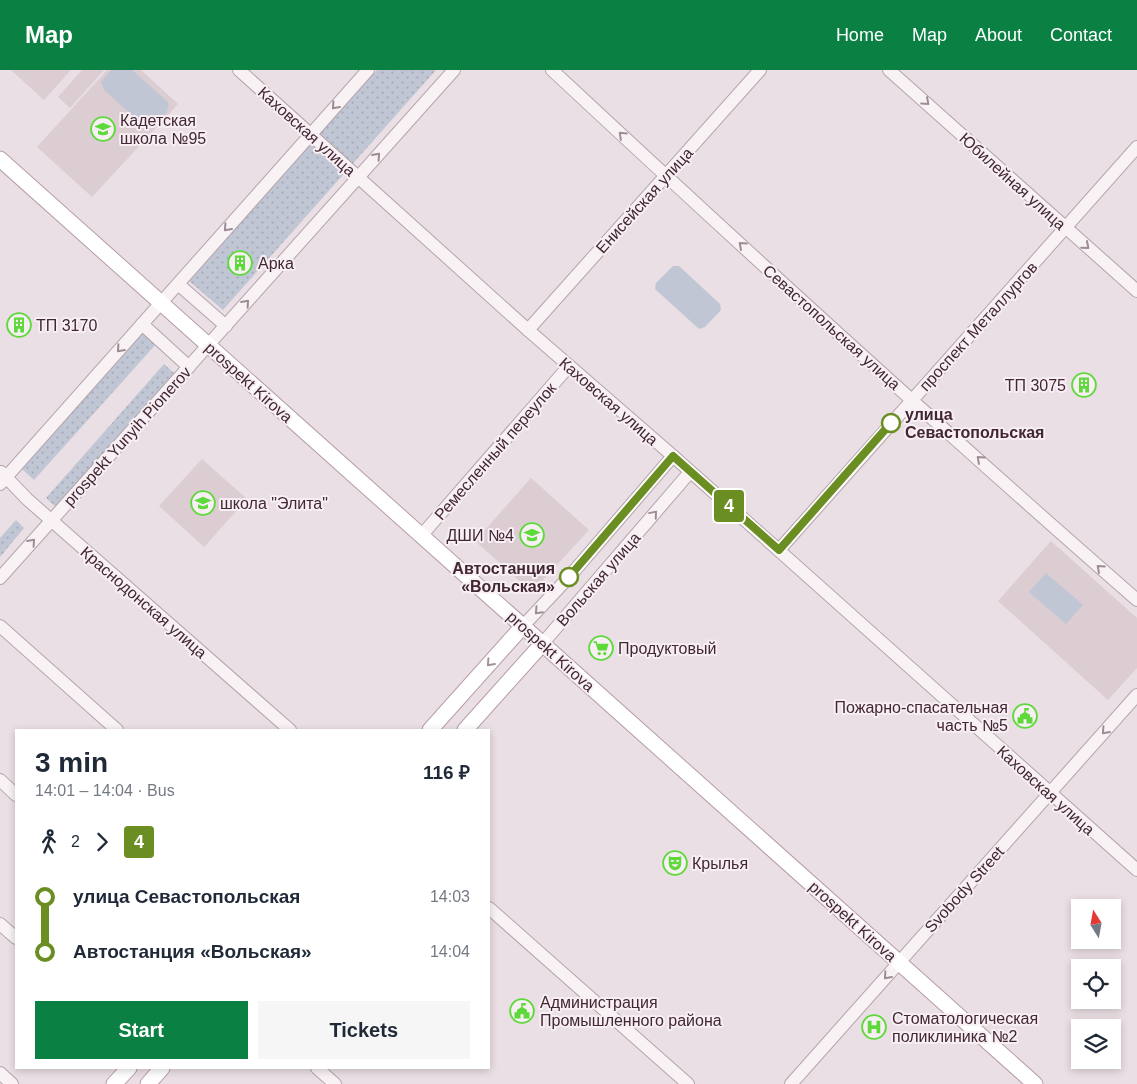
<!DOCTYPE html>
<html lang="en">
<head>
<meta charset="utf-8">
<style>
	body { margin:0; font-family:Helvetica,sans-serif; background:#f6f6f7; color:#1f2937; height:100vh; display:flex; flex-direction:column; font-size:19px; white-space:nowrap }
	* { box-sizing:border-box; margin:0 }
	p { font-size:16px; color:#747a83 }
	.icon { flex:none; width:28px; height:28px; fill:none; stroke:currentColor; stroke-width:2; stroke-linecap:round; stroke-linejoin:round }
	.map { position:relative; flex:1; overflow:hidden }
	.details { position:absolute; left:15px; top:659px; width:475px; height:340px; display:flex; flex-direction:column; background:#fff; border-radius:0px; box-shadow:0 2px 8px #0003 }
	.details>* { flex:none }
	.badge { padding:0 10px; border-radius:4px; font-size:18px; line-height:32px }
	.needle { width:32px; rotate:349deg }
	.buttons { position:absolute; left:1071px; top:829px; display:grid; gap:10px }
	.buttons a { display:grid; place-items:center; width:50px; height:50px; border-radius:0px; background:#fff; box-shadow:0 2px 8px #0003; font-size:25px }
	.map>.badge { position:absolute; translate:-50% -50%; box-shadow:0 0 0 2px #fff }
	.legs { display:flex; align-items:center; gap:8px; height:55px; padding:0 20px; font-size:16px }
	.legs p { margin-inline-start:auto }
	.summary { display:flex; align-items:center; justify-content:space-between; height:85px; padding:0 20px }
	h1 { font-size:28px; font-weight:700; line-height:38px }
	.button { display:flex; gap:10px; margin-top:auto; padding:10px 20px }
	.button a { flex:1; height:58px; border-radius:0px; background:#0b8043; color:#fff; font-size:20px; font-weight:700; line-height:58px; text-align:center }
	.button a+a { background:#f6f6f7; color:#1f2937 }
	ul { padding:0 20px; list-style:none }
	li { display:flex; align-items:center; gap:18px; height:55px; font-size:19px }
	li i { display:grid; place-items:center; width:8px; height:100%; margin:0 6px; background:currentColor }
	li i::after { content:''; width:12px; height:12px; margin:-6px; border:4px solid; border-radius:50%; background:#fff }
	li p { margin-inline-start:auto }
	li:first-child i { background:linear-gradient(#0000 50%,currentColor 0) }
	li:last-child i { background:linear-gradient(currentColor 50%,#0000 0) }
	header { display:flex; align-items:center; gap:30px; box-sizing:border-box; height:70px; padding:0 25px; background:#0b8043; color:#fff }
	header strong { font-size:24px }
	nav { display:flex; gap:28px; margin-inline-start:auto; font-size:18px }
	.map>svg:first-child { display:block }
	.built { fill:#dccdd3 }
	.green { fill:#c0c6d4 }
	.park { fill:url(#park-dots) }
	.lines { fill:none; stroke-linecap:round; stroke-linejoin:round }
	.minor-casing { stroke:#b4a4ab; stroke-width:14 }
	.major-casing { stroke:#b69da9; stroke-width:17 }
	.minor { stroke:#f8f2f5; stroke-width:12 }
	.major { stroke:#fff; stroke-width:15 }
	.oneway { stroke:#9d8c94 }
	.oneway2 { stroke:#a09399 }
	.line-1-casing { stroke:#fff; stroke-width:11 }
	.line-1 { stroke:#6b8e23; stroke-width:8 }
	.stop-1-dot { fill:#fff; stroke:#6b8e23; stroke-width:2.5 }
	.labels { text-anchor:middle; stroke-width:4; stroke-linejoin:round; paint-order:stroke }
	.poi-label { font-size:16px; fill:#422733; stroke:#f7eff3; text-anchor:start }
	.street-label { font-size:16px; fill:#422733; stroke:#f7eff3 }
	.stop-label { font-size:16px; font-weight:bold; fill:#422733; stroke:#f7eff3; text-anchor:start }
</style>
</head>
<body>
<header>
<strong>Map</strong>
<nav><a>Home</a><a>Map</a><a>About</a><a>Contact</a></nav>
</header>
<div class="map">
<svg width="1137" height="1014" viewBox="0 0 1137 1014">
	<defs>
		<pattern id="park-dots" width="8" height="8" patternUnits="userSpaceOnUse" patternTransform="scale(1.25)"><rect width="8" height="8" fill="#c0c6d4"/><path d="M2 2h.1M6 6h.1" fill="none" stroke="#a6aab6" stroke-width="1.8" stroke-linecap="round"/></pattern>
	</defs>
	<rect width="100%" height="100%" fill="#eadfe4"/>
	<!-- built -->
	<g class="built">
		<path d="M11 0H71L44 30Z"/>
		<path d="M82 0H104L70 38 58 27Z"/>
		<path d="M107 0H141L178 34 92 127 37 77Z"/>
		<path d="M202 389 247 429 204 477 159 436Z"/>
		<path d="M531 408 589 460 532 522 475 471Z"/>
		<path d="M1051 471 1137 548V598L1108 630 998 531Z"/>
	</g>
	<!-- green -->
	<g class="green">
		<path d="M111 0H132L168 32C171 43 155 60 144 56L104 20 101 12Z"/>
		<path d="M673 196H679L720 234 721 240 705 257 699 259 655 219 656 213Z"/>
		<path d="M1046 503 1083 535 1066 554 1029 522Z"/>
	</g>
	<!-- park -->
	<g class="park">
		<path d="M377 0H436L223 240 188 210Z"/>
		<path d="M144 261 157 273 34 410 22 399Z"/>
		<path d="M164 294 174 303 56 437 46 428Z"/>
		<path d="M16 450 24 458 0 487V468Z"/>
	</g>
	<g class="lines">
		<!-- minor casing -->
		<g class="minor-casing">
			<g id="minor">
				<path d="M239 0 528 260 673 386 1137 800"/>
				<path d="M552 0C744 179 939 357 1137 530"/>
				<path d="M889 0 1137 221"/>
				<path d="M178 214 226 256"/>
				<path d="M142 254 189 297"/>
				<path d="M528 260 760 0"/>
				<path d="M1 402 27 429 290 660"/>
				<path d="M0 414 368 0"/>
				<path d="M421 466 569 296"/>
				<path d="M779 480 1137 77"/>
				<path d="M0 508 454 0"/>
				<path d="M0 556 117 660"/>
				<path d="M523 556 569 507 673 386"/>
				<path d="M543 573 690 402"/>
				<path d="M0 710 16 725"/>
				<path d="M489 838 688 1014"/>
				<path d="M0 854 16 868"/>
				<path d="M317 998 335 1014"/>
				<path d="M0 1003 12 1014"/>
				<path d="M791 1014 1137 625"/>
			</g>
		</g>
		<!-- major casing -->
		<g class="major-casing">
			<g id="major">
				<path d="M0 89 1035 1014"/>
				<path d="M430 660 523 556"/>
				<path d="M465 660 543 573"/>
				<path d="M114 1014 129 998"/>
				<path d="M148 1014 162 998"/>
			</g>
		</g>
		<!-- minor -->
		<use href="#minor" class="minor"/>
		<!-- major -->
		<use href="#major" class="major"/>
	</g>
	<!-- one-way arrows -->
	<defs><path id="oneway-chevron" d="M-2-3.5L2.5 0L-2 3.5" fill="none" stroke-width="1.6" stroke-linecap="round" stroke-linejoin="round" transform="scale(1.25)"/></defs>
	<g class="oneway">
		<use href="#oneway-chevron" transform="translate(926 32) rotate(42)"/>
		<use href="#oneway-chevron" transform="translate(335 36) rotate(132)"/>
		<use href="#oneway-chevron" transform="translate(622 65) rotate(-137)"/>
		<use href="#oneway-chevron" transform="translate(377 86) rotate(-48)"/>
		<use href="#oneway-chevron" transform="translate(227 158) rotate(132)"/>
		<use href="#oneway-chevron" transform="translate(742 175) rotate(-138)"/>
		<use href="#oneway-chevron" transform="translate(1086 176) rotate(41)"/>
		<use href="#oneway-chevron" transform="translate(246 233) rotate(-48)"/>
		<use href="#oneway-chevron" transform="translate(120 279) rotate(132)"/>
		<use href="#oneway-chevron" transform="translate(980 389) rotate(-138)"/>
		<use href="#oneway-chevron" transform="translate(654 444) rotate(-50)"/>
		<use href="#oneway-chevron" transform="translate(32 472) rotate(-48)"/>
		<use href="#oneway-chevron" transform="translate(1100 498) rotate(-138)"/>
		<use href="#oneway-chevron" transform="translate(538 541) rotate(133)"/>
		<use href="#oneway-chevron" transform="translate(1105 661) rotate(132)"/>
		<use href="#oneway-chevron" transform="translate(887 906) rotate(132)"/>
	</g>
	<use class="oneway2" href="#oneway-chevron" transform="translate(490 593) rotate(132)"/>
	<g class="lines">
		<!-- line-1 casing -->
		<g class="line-1-casing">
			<path id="line-1" d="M569 507 673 386 779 480 891 353"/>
		</g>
		<!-- line-1 -->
		<use href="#line-1" class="line-1"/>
	</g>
	<!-- icons -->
	<defs>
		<g id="school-ring" transform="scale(1.25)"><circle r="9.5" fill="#f7eff3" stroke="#5ed93a" stroke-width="1.5"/><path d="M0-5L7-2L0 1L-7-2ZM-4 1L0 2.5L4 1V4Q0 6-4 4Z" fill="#5ed93a"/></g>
		<g id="building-ring" transform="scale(1.25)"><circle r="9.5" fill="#f7eff3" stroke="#5ed93a" stroke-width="1.5"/><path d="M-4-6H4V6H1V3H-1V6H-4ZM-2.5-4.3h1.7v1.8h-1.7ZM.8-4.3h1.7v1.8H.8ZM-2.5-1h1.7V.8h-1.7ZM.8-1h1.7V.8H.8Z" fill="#5ed93a"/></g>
		<g id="supermarket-ring" transform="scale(1.25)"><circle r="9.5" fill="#f7eff3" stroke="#5ed93a" stroke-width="1.5"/><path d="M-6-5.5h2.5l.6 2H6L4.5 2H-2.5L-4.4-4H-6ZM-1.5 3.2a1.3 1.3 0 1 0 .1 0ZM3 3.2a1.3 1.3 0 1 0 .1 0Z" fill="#5ed93a"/></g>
		<g id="civic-ring" transform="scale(1.25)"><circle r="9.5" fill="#f7eff3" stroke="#5ed93a" stroke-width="1.5"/><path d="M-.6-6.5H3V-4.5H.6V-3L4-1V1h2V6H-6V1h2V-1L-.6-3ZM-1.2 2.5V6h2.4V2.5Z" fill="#5ed93a"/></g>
		<g id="theatre-ring" transform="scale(1.25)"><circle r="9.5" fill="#f7eff3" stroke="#5ed93a" stroke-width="1.5"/><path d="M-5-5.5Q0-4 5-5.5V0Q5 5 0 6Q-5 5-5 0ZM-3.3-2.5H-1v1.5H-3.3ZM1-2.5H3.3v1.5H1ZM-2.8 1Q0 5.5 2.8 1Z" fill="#5ed93a"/></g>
		<g id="hospital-ring" transform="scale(1.25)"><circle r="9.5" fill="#f7eff3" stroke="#5ed93a" stroke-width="1.5"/><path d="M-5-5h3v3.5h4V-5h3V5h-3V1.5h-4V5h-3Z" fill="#5ed93a"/></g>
	</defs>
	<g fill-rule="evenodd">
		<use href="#school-ring" x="103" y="59"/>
		<use href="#building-ring" x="240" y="193"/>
		<use href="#building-ring" x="19" y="255"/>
		<use href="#building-ring" x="1084" y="315"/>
		<use href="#school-ring" x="203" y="433"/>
		<use href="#school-ring" x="532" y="465"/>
		<use href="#supermarket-ring" x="601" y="578"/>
		<use href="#civic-ring" x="1025" y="646"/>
		<use href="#theatre-ring" x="675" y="793"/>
		<use href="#civic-ring" x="522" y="941"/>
		<use href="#hospital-ring" x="874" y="957"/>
	</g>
	<!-- markers -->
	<g class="stop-1-dot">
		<circle cx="891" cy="353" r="9"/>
		<circle cx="569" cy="507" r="9"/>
	</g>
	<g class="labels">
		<!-- poi labels -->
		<g class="poi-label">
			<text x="120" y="56">Кадетская<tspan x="120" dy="18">школа №95</tspan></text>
			<text x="258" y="199">Арка</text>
			<text x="36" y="261">ТП 3170</text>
			<text x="1066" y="321" text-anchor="end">ТП 3075</text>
			<text x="220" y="439">школа "Элита"</text>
			<text x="514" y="471" text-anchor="end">ДШИ №4</text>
			<text x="618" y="584">Продуктовый</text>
			<text x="1008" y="643" text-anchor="end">Пожарно-спасательная<tspan x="1008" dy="18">часть №5</tspan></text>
			<text x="692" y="799">Крылья</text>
			<text x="540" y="938">Администрация<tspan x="540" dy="18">Промышленного района</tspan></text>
			<text x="892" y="954">Стоматологическая<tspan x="892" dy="18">поликлиника №2</tspan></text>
		</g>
		<!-- street labels -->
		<g class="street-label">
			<text transform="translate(307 61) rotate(42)" y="6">Каховская улица</text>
			<text transform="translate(1013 111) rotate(42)" y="6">Юбилейная улица</text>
			<text transform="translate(644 130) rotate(-48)" y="6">Енисейская улица</text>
			<text transform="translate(978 256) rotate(-48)" y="6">проспект Металлургов</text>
			<text transform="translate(832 257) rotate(42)" y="6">Севастопольская улица</text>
			<text transform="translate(249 312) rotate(42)" y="6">prospekt Kirova</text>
			<text transform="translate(609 331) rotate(41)" y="6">Каховская улица</text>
			<text transform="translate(127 366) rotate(-48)" y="6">prospekt Yunyih Pionerov</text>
			<text transform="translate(495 381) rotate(-49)" y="6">Ремесленный переулок</text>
			<text transform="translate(598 509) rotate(-49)" y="6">Вольская улица</text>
			<text transform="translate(144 532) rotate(41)" y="6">Краснодонская улица</text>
			<text transform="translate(551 581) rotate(42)" y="6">prospekt Kirova</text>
			<text transform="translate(1046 720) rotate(42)" y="6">Каховская улица</text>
			<text transform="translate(964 819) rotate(-48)" y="6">Svobody Street</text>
			<text transform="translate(853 851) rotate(42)" y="6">prospekt Kirova</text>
		</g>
		<!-- stop labels -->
		<g class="stop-label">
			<text x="905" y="350">улица<tspan x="905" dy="18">Севастопольская</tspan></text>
			<text x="555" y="504" text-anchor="end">Автостанция<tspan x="555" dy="18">«Вольская»</tspan></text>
		</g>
	</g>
</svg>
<div class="buttons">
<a><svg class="needle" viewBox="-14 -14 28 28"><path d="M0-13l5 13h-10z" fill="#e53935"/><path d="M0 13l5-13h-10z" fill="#747a83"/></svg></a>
<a><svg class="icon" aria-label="locate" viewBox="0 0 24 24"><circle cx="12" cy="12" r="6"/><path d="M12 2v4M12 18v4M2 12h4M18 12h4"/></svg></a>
<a><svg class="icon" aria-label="layers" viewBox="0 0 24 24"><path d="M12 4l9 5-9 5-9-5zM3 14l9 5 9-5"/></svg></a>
</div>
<b class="badge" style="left:729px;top:436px;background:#6b8e23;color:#fff">4</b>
<section class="details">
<div class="summary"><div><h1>3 min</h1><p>14:01 – 14:04 · Bus</p></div><b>116 ₽</b></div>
<div class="legs"><svg class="icon" aria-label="walk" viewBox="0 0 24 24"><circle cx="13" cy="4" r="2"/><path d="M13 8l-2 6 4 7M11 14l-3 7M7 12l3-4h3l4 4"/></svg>2<svg class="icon" aria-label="forward" viewBox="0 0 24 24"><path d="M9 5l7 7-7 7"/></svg><b class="badge" style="background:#6b8e23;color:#fff">4</b></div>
<ul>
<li><i style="color:#6b8e23"></i><b>улица Севастопольская</b><p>14:03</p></li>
<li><i style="color:#6b8e23"></i><b>Автостанция «Вольская»</b><p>14:04</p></li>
</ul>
<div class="button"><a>Start</a><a>Tickets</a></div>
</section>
</div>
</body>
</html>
